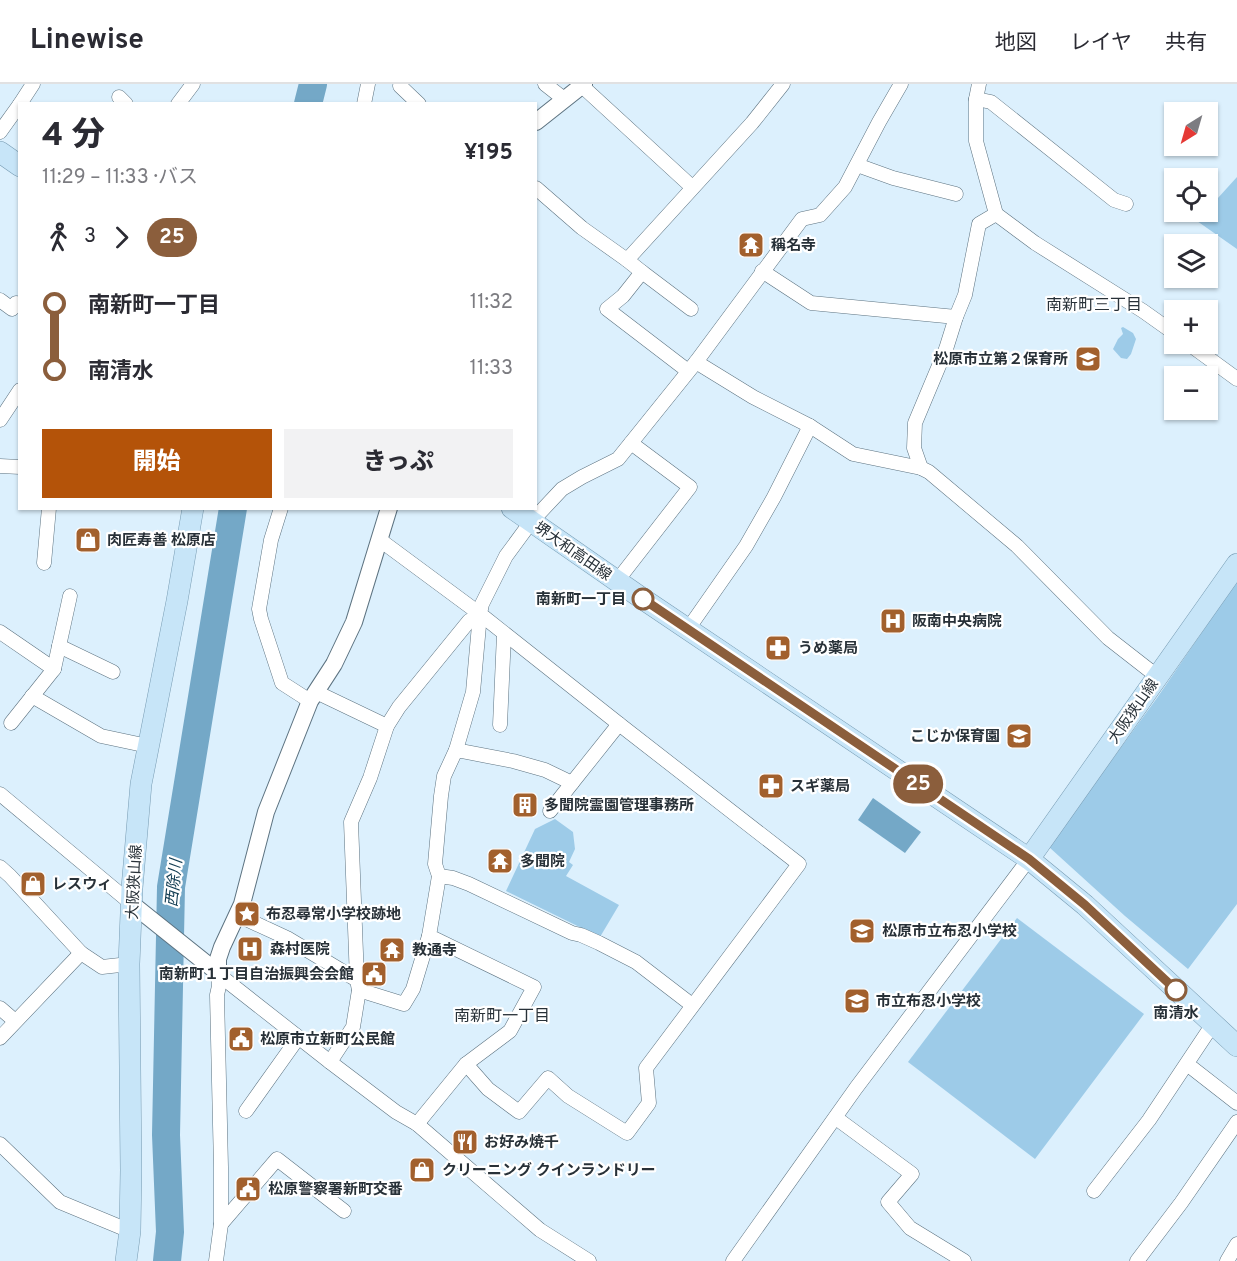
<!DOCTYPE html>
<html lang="ja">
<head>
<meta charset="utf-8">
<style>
	body { margin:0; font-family:Overpass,"Noto Sans JP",sans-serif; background:#f2f2f3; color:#2b2b33; height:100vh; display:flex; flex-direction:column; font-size:22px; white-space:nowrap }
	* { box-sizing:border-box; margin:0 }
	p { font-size:20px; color:#7c7c81 }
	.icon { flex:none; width:33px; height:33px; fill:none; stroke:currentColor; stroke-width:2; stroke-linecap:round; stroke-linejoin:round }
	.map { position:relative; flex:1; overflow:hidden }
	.details { position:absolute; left:18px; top:18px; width:519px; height:408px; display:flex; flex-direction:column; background:#fff; border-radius:0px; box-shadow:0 2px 4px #0004 }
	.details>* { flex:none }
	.badge { padding:0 12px; border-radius:20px; font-size:21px; line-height:39px }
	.needle { width:39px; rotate:217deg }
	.controls { position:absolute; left:1164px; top:18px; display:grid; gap:12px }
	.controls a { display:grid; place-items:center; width:54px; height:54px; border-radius:0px; background:#fff; box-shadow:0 2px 4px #0004; font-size:30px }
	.map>.badge { position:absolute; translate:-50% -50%; box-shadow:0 0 0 3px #fff }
	.legs { display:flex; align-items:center; gap:9px; height:66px; padding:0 24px; font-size:20px }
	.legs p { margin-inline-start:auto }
	.summary { display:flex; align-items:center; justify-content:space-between; height:102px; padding:0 24px }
	h1 { font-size:33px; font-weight:800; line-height:45px }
	.cta { display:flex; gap:12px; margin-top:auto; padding:12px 24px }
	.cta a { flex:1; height:69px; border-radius:0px; background:#b45309; color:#fff; font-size:24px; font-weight:800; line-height:69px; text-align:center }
	.cta a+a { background:#f2f2f3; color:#2b2b33 }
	ul { padding:0 24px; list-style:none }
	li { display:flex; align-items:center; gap:21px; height:66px; font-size:22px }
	li i { display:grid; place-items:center; width:9px; height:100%; margin:0 8px; background:currentColor }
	li i::after { content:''; width:15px; height:15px; margin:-8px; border:4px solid; border-radius:50%; background:#fff }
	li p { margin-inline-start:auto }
	li:first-child i { background:linear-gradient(#0000 50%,currentColor 0) }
	li:last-child i { background:linear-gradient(currentColor 50%,#0000 0) }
	header { display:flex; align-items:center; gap:36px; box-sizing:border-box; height:84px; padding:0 30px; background:#fff; border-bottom:2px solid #e1e1e2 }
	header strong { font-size:28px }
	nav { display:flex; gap:33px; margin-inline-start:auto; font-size:21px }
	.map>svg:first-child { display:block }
	.green { fill:#9dcbe8 }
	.water { fill:#74a8c7 }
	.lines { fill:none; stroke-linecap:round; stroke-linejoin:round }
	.river { stroke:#74a8c7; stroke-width:28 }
	.minor-casing { stroke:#5d7381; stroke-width:15 }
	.tertiary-casing { stroke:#5d7381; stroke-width:18 }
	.primary-casing { stroke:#779bb2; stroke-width:22 }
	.minor { stroke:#fff; stroke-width:14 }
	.tertiary { stroke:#fff; stroke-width:16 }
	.primary { stroke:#c7e5f8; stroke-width:21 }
	.line-1-casing { stroke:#fff; stroke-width:14 }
	.line-1 { stroke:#8b5e3c; stroke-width:9 }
	.stop-1-dot { fill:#fff; stroke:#8b5e3c; stroke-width:3 }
	.labels { text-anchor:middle; stroke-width:4.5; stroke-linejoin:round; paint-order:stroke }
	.poi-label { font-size:15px; font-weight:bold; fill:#283138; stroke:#fff; text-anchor:start }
	.street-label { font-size:15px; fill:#283138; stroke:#fff }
	.stop-label { font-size:15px; font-weight:bold; fill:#283138; stroke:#fff; text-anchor:end }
	.neighbourhood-label { font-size:16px; fill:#283138; stroke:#fff }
	.water-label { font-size:16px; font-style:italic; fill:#103b51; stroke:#fff }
</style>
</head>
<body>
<header>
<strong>Linewise</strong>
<nav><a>地図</a><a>レイヤ</a><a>共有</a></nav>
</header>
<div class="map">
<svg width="1237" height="1177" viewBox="0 0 1237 1177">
	<rect width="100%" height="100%" fill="#dcf0fd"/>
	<!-- green -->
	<g class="green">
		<path d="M1237 93V165L1197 137 1206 128H1208V125Z"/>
		<path d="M1123 243 1133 249 1136 255 1131 270 1127 275 1121 274 1113 265 1118 255 1123 250 1121 244Z"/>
		<path d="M1237 497V820L1188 885 1125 832 1049 763 1090 706 1157 614Z"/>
		<path d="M555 735 573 748 575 765 569 778 573 781 566 792 619 821 600 853 506 807 535 745Z"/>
		<path d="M1017 834 1144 930 1035 1075 908 978Z"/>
	</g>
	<!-- water -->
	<path class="water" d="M873 714 921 748 905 769 858 736Z"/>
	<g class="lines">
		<!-- river -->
		<g class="river">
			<path d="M308 20 313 0"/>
			<path d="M167 1177 170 1148 166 1051 171 803 233 424"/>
		</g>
		<!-- minor casing -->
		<g class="minor-casing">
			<g id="minor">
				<path d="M545 0 564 15"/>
				<path d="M979 0 976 15V57L996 130 1035 159 1143 227 1174 249"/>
				<path d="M400 2 419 20"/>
				<path d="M582 2 692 103"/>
				<path d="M119 13 126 20"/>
				<path d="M976 15 991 18 1114 116 1126 120"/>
				<path d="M20 20 33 0"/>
				<path d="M178 20 193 0"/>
				<path d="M364 20 368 0"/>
				<path d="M0 48 20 20"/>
				<path d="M857 81 893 94 956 110"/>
				<path d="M536 104 582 144 627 176"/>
				<path d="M762 187 811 219 956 233"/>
				<path d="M642 188 691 225"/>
				<path d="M0 216 12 225 16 219 20 222"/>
				<path d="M1189 260 1237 295"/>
				<path d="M696 278 753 313 810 342 853 370 921 384 929 388 1017 462 1108 554 1158 593"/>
				<path d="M688 287 607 225 623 212 642 188 627 176 752 39 783 0"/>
				<path d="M0 336 20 306"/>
				<path d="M0 382 20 383"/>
				<path d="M921 384 914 364 915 339 946 265 956 233 965 211 979 140 996 130"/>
				<path d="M281 424 271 456 259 525 261 535 282 599 310 617"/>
				<path d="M380 456 480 530"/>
				<path d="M44 479 49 424"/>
				<path d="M617 497 690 403 631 359"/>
				<path d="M688 545 746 462 774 413 810 342"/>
				<path d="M0 548 54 585"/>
				<path d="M59 562 113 588"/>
				<path d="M316 608 387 642"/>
				<path d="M32 612 101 652 148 662"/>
				<path d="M11 639 54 585 70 512"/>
				<path d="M500 641 504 550"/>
				<path d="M456 666 473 608 480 530"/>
				<path d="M0 710 132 820"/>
				<path d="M550 727 572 699"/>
				<path d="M0 783 10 792 81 869"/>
				<path d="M439 792 453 794 469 800 572 849 581 851 599 859 636 878 692 921"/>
				<path d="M237 831 287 854 357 896"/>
				<path d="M218 890 330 978 396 1028 417 1040 540 1146 589 1177"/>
				<path d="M359 906 404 920 413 905 429 852"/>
				<path d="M0 924 15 937"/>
				<path d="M0 954 81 869 102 883 129 880"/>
				<path d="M330 978 353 943 359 906 357 896 351 738 370 694 387 642 399 623 469 537 480 530"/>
				<path d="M466 980 488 1005 519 1028 548 994 568 1012 627 1049 649 1019 646 984 799 780 619 640"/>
				<path d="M1187 980 1237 1019"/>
				<path d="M246 1027 298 954"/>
				<path d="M836 1034 912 1090 888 1118 910 1144 964 1177"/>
				<path d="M417 1040 466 980 510 947 534 903 429 852 439 792 435 780 441 712 444 692 456 666 513 677 545 686 572 699 619 640 480 530 482 520 506 472 531 438 562 405 582 393 618 375 696 278 802 135 820 131 845 103 879 38 901 0"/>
				<path d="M0 1060 60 1118 130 1147"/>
				<path d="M1094 1107 1149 1036 1213 940"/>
				<path d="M221 1140 277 1075 344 1127"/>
				<path d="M216 1177 221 1140V1083L217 911 219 902 218 890"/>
				<path d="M733 1177 856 1004 1029 775"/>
				<path d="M1137 1177 1181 1119 1237 1038"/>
				<path d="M1227 1177 1237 1160"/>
			</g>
		</g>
		<!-- tertiary casing -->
		<g class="tertiary-casing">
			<g id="tertiary">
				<path d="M536 38 584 0"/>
				<path d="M132 820 212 884 218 890"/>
				<path d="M218 890V875L222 863 242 820 266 728 310 617 334 580 354 538 389 424"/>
			</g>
		</g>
		<!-- primary casing -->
		<g class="primary-casing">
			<g id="primary">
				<path d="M0 68 20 82"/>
				<path d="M512 424 643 515 1029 775 1085 821 1237 962"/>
				<path d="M1029 775 1237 480"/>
				<path d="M126 1177 130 1147 131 1086 129 880 132 804 141 700 177 517 193 424"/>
			</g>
		</g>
		<!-- minor -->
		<use href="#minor" class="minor"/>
		<!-- tertiary -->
		<use href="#tertiary" class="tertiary"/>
		<!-- primary -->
		<use href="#primary" class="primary"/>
	</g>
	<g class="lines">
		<!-- line-1 casing -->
		<g class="line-1-casing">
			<path id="line-1" d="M643 515 1029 775 1085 821 1176 906"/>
		</g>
		<!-- line-1 -->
		<use href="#line-1" class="line-1"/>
	</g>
	<!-- icons -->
	<defs>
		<g id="temple-square" transform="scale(1.35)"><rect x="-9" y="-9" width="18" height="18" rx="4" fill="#a2602d" stroke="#fff"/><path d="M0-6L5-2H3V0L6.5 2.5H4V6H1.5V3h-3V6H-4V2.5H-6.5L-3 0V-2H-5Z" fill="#fff"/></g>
		<g id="school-square" transform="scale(1.35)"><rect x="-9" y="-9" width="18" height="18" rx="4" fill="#a2602d" stroke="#fff"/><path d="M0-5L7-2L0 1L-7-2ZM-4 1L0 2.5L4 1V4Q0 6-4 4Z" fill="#fff"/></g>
		<g id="shop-square" transform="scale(1.35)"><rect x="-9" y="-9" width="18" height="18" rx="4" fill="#a2602d" stroke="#fff"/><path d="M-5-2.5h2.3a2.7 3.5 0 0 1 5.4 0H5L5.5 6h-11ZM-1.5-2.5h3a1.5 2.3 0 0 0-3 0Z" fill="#fff"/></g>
		<g id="hospital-square" transform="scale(1.35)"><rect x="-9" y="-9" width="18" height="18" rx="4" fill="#a2602d" stroke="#fff"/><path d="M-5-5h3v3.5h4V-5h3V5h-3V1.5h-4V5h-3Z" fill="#fff"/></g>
		<g id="pharmacy-square" transform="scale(1.35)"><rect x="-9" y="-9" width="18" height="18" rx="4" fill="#a2602d" stroke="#fff"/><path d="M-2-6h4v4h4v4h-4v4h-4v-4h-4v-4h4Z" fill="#fff"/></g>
		<g id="building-square" transform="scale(1.35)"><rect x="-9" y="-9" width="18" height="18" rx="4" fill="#a2602d" stroke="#fff"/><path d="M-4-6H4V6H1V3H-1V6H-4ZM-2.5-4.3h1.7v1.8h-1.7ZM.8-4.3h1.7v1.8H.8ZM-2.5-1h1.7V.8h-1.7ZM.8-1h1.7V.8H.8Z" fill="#fff"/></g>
		<g id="sight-square" transform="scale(1.35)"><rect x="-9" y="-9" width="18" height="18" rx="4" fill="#a2602d" stroke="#fff"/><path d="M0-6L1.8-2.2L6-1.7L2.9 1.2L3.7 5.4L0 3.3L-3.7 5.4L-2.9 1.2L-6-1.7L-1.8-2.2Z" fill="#fff"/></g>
		<g id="civic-square" transform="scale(1.35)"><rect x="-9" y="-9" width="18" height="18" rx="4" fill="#a2602d" stroke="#fff"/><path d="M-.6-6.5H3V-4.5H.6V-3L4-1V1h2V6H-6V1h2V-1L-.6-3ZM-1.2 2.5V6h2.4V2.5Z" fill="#fff"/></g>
		<g id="restaurant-square" transform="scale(1.35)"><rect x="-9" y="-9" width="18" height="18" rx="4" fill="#a2602d" stroke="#fff"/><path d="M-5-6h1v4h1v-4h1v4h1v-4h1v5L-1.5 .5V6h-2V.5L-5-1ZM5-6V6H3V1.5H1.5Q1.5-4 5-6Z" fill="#fff"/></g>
	</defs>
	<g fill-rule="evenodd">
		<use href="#temple-square" x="751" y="161"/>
		<use href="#school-square" x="1088" y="275"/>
		<use href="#shop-square" x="88" y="456"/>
		<use href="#hospital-square" x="893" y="537"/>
		<use href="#pharmacy-square" x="778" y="564"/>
		<use href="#school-square" x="1019" y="652"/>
		<use href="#pharmacy-square" x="771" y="702"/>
		<use href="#building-square" x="525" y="721"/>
		<use href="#temple-square" x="500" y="777"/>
		<use href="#shop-square" x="33" y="800"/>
		<use href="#sight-square" x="247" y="830"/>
		<use href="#school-square" x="862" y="847"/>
		<use href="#hospital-square" x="250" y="865"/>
		<use href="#temple-square" x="392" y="866"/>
		<use href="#civic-square" x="374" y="890"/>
		<use href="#school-square" x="857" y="917"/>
		<use href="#civic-square" x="241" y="955"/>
		<use href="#restaurant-square" x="465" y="1058"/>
		<use href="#shop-square" x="422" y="1086"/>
		<use href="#civic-square" x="248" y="1105"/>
	</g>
	<!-- markers -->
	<g class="stop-1-dot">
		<circle cx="643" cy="515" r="10"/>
		<circle cx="1176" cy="906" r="10"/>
	</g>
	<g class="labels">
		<!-- poi labels -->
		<g class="poi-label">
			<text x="771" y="166">稱名寺</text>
			<text x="1068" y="280" text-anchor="end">松原市立第２保育所</text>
			<text x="107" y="461">肉匠寿善 松原店</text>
			<text x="912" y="542">阪南中央病院</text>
			<text x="798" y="569">うめ薬局</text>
			<text x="1000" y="657" text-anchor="end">こじか保育園</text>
			<text x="790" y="707">スギ薬局</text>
			<text x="544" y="726">多聞院霊園管理事務所</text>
			<text x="520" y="782">多聞院</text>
			<text x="52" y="805">レスウィ</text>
			<text x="266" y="835">布忍尋常小学校跡地</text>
			<text x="882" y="852">松原市立布忍小学校</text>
			<text x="270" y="870">森村医院</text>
			<text x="412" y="871">教通寺</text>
			<text x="354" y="895" text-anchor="end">南新町１丁目自治振興会会館</text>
			<text x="876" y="922">市立布忍小学校</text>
			<text x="260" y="960">松原市立新町公民館</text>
			<text x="484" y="1063">お好み焼千</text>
			<text x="442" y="1091">クリーニング クインランドリー</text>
			<text x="268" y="1110">松原警察署新町交番</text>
		</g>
		<!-- street labels -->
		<g class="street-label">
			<text transform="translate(573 467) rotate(35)" y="5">堺大和高田線</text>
			<text transform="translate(1133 627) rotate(-55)" y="5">大阪狭山線</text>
			<text transform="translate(134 798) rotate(-87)" y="5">大阪狭山線</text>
		</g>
		<!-- stop labels -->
		<g class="stop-label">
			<text x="626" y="520">南新町一丁目</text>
			<text x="1176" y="934" text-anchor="middle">南清水</text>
		</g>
		<!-- neighbourhood labels -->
		<g class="neighbourhood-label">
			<text x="1094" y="226">南新町三丁目</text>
			<text x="502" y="937">南新町一丁目</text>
		</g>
		<!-- water labels -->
		<g class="water-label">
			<text transform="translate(173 799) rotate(-84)" y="6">西除川</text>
		</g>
	</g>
</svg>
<div class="controls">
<a><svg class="needle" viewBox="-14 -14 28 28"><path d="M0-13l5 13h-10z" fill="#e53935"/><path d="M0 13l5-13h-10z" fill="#7c7c81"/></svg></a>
<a><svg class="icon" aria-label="locate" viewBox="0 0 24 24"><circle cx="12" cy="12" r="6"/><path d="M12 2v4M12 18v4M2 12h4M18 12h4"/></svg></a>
<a><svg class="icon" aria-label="layers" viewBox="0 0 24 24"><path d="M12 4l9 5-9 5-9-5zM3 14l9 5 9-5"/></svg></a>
<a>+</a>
<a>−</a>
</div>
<b class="badge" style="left:918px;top:700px;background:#8b5e3c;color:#fff">25</b>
<section class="details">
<div class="summary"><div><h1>4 分</h1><p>11:29 – 11:33 · バス</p></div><b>¥195</b></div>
<div class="legs"><svg class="icon" aria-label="walk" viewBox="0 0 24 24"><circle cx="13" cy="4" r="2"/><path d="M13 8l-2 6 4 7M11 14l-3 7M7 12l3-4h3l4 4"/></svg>3<svg class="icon" aria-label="forward" viewBox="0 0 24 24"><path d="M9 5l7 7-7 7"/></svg><b class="badge" style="background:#8b5e3c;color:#fff">25</b></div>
<ul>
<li><i style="color:#8b5e3c"></i><b>南新町一丁目</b><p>11:32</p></li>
<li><i style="color:#8b5e3c"></i><b>南清水</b><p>11:33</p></li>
</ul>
<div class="cta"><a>開始</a><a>きっぷ</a></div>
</section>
</div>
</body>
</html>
